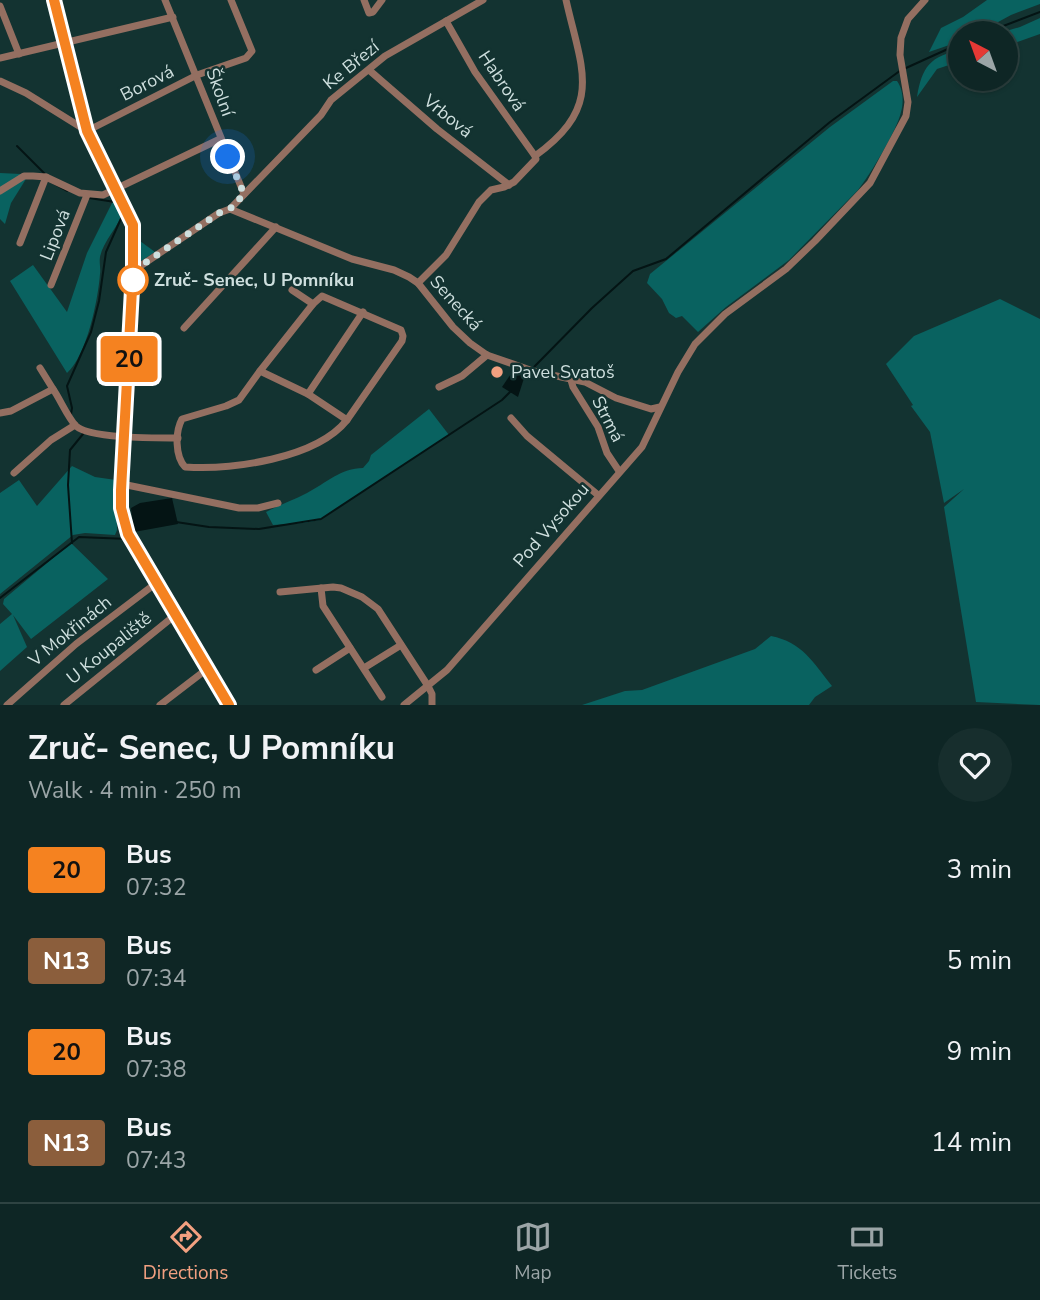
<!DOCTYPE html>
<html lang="en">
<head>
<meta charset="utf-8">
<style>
	body { margin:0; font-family:"Nunito Sans",sans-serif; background:#172e2d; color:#f1f3f6; height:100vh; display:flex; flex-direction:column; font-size:26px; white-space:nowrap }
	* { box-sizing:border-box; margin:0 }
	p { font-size:23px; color:#9ba5a7 }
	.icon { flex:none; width:38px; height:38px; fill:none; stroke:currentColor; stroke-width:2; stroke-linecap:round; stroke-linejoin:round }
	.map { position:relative; height:705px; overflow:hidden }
	.side { display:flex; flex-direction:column; background:#0e2625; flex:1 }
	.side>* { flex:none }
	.badge { padding:0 14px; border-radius:5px; font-size:24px; line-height:46px }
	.needle { width:46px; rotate:319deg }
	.controls { position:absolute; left:948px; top:21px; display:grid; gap:14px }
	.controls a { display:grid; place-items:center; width:70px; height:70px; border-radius:50%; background:#0e2625; box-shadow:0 2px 5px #0004,0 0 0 2px #2e4342; font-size:35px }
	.you { position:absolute; width:35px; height:35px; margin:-18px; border:5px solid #fff; border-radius:50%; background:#1a73e8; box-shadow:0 0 0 10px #1a73e833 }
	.map>.badge { position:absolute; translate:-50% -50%; box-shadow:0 0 0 4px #fff }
	.round { display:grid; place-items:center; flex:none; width:74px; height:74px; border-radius:37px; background:#172e2d }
	.head { display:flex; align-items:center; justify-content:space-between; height:119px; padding:0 28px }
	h1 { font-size:33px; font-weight:700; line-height:52px }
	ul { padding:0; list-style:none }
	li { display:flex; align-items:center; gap:21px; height:91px; padding:0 28px }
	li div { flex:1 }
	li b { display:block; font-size:26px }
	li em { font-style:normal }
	li .badge { min-width:77px; font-weight:700; text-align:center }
	.menu { display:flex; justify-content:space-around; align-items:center; height:98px; border-top:2px solid #2e4342; background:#0e2625; font-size:19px; color:#9ba5a7 }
	.menu a { display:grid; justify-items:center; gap:4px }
	.menu .on { color:#f2a080 }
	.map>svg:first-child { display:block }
	.green { fill:#096260 }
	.water { fill:#041414 }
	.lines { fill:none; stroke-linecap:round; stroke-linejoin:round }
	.stream { stroke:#041414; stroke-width:2 }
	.minor { stroke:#946f61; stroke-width:7 }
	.major { stroke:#fdb194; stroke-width:9 }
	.line-casing { stroke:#fff; stroke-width:16 }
	.line { stroke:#f58220; stroke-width:10 }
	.walk { stroke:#cedfde; stroke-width:7; stroke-dasharray:0 12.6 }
	.stop-dot { fill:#fff; stroke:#f58220; stroke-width:3.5 }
	.poi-dot { fill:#f2a080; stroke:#133331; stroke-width:2.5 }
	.labels { text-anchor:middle; stroke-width:5; stroke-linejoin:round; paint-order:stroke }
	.street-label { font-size:18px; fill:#cedfde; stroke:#133331 }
	.stop-label { font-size:18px; font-weight:bold; fill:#cedfde; stroke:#133331; text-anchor:start }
	.poi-label { font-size:18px; fill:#cedfde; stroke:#133331; text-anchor:start }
</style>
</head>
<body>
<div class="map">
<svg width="1040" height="705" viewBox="0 0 1040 705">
	<rect width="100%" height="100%" fill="#133331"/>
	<!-- green -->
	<g class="green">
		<path d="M987 0H1040V4L1011 15 978 33H961V41L929 52 941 28 963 17Z"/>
		<path d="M1040 18V34L1006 46V33H999L1020 27Z"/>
		<path d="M961 50V61L937 69 917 97C922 67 930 56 961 50Z"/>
		<path d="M893 81H897C903 89 904 102 901 112 897 130 870 175 858 190L789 260 726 307 698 332 682 316 676 318 669 313 662 299 647 283 650 274 830 127Z"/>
		<path d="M0 173 21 174 26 179 11 203 5 224 0 219Z"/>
		<path d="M113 201 118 203 123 213C117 228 103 242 100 257 99 263 101 269 100 274 98 300 87 355 67 373L10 281 33 265 67 312 87 253Z"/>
		<path d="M140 241 155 252 141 261 137 258 136 244Z"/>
		<path d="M1000 299 1040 319V705L976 702 944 507 964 489 944 503 930 432 911 406 913 405 886 364 914 336Z"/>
		<path d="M429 409 449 435 320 520 303 523 273 525 266 512C279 505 294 500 307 493 326 483 341 468 363 468L369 461 371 455Z"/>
		<path d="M72 466 95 477 116 480 117 530 115 535 85 533 73 535 0 594V493L19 480 37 506Z"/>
		<path d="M71 543 108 579 31 639 13 615 27 647 0 671V624L12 614 3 604 4 599Z"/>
		<path d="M771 636C802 642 813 662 832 686L815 697 809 705H582L625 691 642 690 755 649Z"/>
	</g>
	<!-- water -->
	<g class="water">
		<path d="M513 371 525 375 518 397 502 387Z"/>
		<path d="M172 498 178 524 134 532 131 508 140 503Z"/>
	</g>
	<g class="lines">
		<!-- stream -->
		<g class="stream">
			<path d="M985 33 1040 12"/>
			<path d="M906 68 961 43"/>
			<path d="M17 146 46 175"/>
			<path d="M51 182 67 191"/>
			<path d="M89 198 115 202 120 207"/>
			<path d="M534 367 592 308 633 271 666 259 830 122 901 70"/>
			<path d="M71 414 72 408 67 386 91 332 99 301 106 252 123 214"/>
			<path d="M176 522 209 527 259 529 321 519 502 400 511 391"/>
			<path d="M72 543 68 485 70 450 83 434"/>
			<path d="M0 598 79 537 128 539"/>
		</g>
		<!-- minor -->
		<g class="minor">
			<path d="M165 0 244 194"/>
			<path d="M364 0 369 13 373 12 382 0"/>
			<path d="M0 6 19 54"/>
			<path d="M446 21 475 72 535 156"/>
			<path d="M0 58 173 17"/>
			<path d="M369 70 437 129 509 185"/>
			<path d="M0 81 26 93 87 131 197 75 246 58 252 51 231 0"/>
			<path d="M0 191 24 176H33L46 177 80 193 103 195 220 139"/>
			<path d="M230 209 352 259 394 270 409 277 418 283 453 327 470 343 487 355 533 371 585 382 616 398 651 409 660 407"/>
			<path d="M20 243 46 177"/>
			<path d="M133 271 219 213 230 209 321 115 331 100 385 56 483 0"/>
			<path d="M418 283 446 255 479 202 491 190 504 187 514 182 536 159 535 156C604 106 582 71 566 0"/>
			<path d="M51 285 87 195"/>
			<path d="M292 290 313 304"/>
			<path d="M184 328 276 227"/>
			<path d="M40 368 53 389"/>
			<path d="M260 371 308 394 347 420C316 459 231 470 185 467 175 456 175 432 182 419L226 406 239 400Z"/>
			<path d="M260 371 313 304 322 296 401 330 403 336 402 341 347 420"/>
			<path d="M571 380 573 387 598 427 607 453 619 471"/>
			<path d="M439 387 462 376 487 355"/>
			<path d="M308 394 363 312"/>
			<path d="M0 413 11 411 53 389C60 399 68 418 76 426 90 439 158 438 178 438"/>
			<path d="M511 418 527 436 598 495"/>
			<path d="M14 473 51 440 75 425"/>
			<path d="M122 484 239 508H258L278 503"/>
			<path d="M321 588 323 606 382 697"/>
			<path d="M280 592 333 587 341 588 362 597 378 609 428 686 432 694V705"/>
			<path d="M364 668 401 645"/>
			<path d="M316 670 350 648"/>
			<path d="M7 705 76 644 155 584"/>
			<path d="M64 705 174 616"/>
			<path d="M160 705 207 669"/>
			<path d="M404 705 447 670 642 447 678 372 695 344 725 314 786 269 815 241 870 183 906 116 908 102 900 55 901 38 908 19 925 0"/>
		</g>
		<!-- major -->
		<path class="major" d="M54 0 87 131 133 225V271L121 490V508L128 534 229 705"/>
	</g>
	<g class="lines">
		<!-- line casing -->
		<g class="line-casing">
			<path id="line" d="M54 0 87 131 133 225V271L121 490V508L128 534 229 705"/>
		</g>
		<!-- line -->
		<use href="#line" class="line"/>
		<!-- walk -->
		<path class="walk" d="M133 280V271L219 213 230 209 244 194 228 157"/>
	</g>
	<!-- markers -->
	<circle class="stop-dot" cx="133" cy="280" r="14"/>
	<circle class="poi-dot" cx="497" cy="372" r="7"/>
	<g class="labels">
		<!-- street labels -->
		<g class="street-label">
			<text transform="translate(351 65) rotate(-39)" y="6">Ke Březí</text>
			<text transform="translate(502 81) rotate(56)" y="6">Habrová</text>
			<text transform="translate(147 83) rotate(-27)" y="6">Borová</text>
			<text transform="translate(220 92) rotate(70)" y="6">Školní</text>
			<text transform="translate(448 116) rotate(39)" y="6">Vrbová</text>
			<text transform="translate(55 235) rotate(-69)" y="6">Lipová</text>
			<text transform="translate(456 303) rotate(48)" y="6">Senecká</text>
			<text transform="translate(608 419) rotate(63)" y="6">Strmá</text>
			<text transform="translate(551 525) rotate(-49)" y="6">Pod Vysokou</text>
			<text transform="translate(70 631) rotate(-39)" y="6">V Mokřinách</text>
			<text transform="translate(109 648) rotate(-39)" y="6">U Koupaliště</text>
		</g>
		<!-- stop labels -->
		<g class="stop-label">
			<text x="154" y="286">Zruč- Senec, U Pomníku</text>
		</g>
		<!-- poi labels -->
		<g class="poi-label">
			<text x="511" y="378">Pavel Svatoš</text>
		</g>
	</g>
</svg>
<div class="controls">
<a><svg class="needle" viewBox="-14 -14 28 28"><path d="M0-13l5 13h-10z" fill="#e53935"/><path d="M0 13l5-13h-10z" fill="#9ba5a7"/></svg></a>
</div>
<div class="you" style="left:228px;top:157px"></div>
<b class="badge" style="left:129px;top:359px;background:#f58220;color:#111">20</b>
</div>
<section class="side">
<div class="head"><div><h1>Zruč- Senec, U Pomníku</h1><p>Walk · 4 min · 250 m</p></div><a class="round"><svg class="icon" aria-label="heart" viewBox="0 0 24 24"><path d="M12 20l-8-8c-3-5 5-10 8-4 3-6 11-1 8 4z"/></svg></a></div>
<ul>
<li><span class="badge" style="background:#f58220;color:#111">20</span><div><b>Bus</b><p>07:32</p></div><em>3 min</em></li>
<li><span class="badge" style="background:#8b5e3c;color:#fff">N13</span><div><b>Bus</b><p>07:34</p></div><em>5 min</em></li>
<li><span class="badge" style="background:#f58220;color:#111">20</span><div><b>Bus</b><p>07:38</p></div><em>9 min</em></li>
<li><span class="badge" style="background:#8b5e3c;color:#fff">N13</span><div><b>Bus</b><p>07:43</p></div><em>14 min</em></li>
</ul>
</section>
<nav class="menu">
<a class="on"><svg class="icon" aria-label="directions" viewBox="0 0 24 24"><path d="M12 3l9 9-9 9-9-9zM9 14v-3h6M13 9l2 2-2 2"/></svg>Directions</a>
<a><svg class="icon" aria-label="map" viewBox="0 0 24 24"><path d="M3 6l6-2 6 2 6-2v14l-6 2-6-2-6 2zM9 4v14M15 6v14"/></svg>Map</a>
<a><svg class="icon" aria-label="tickets" viewBox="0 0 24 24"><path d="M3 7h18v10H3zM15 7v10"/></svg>Tickets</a>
</nav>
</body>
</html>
